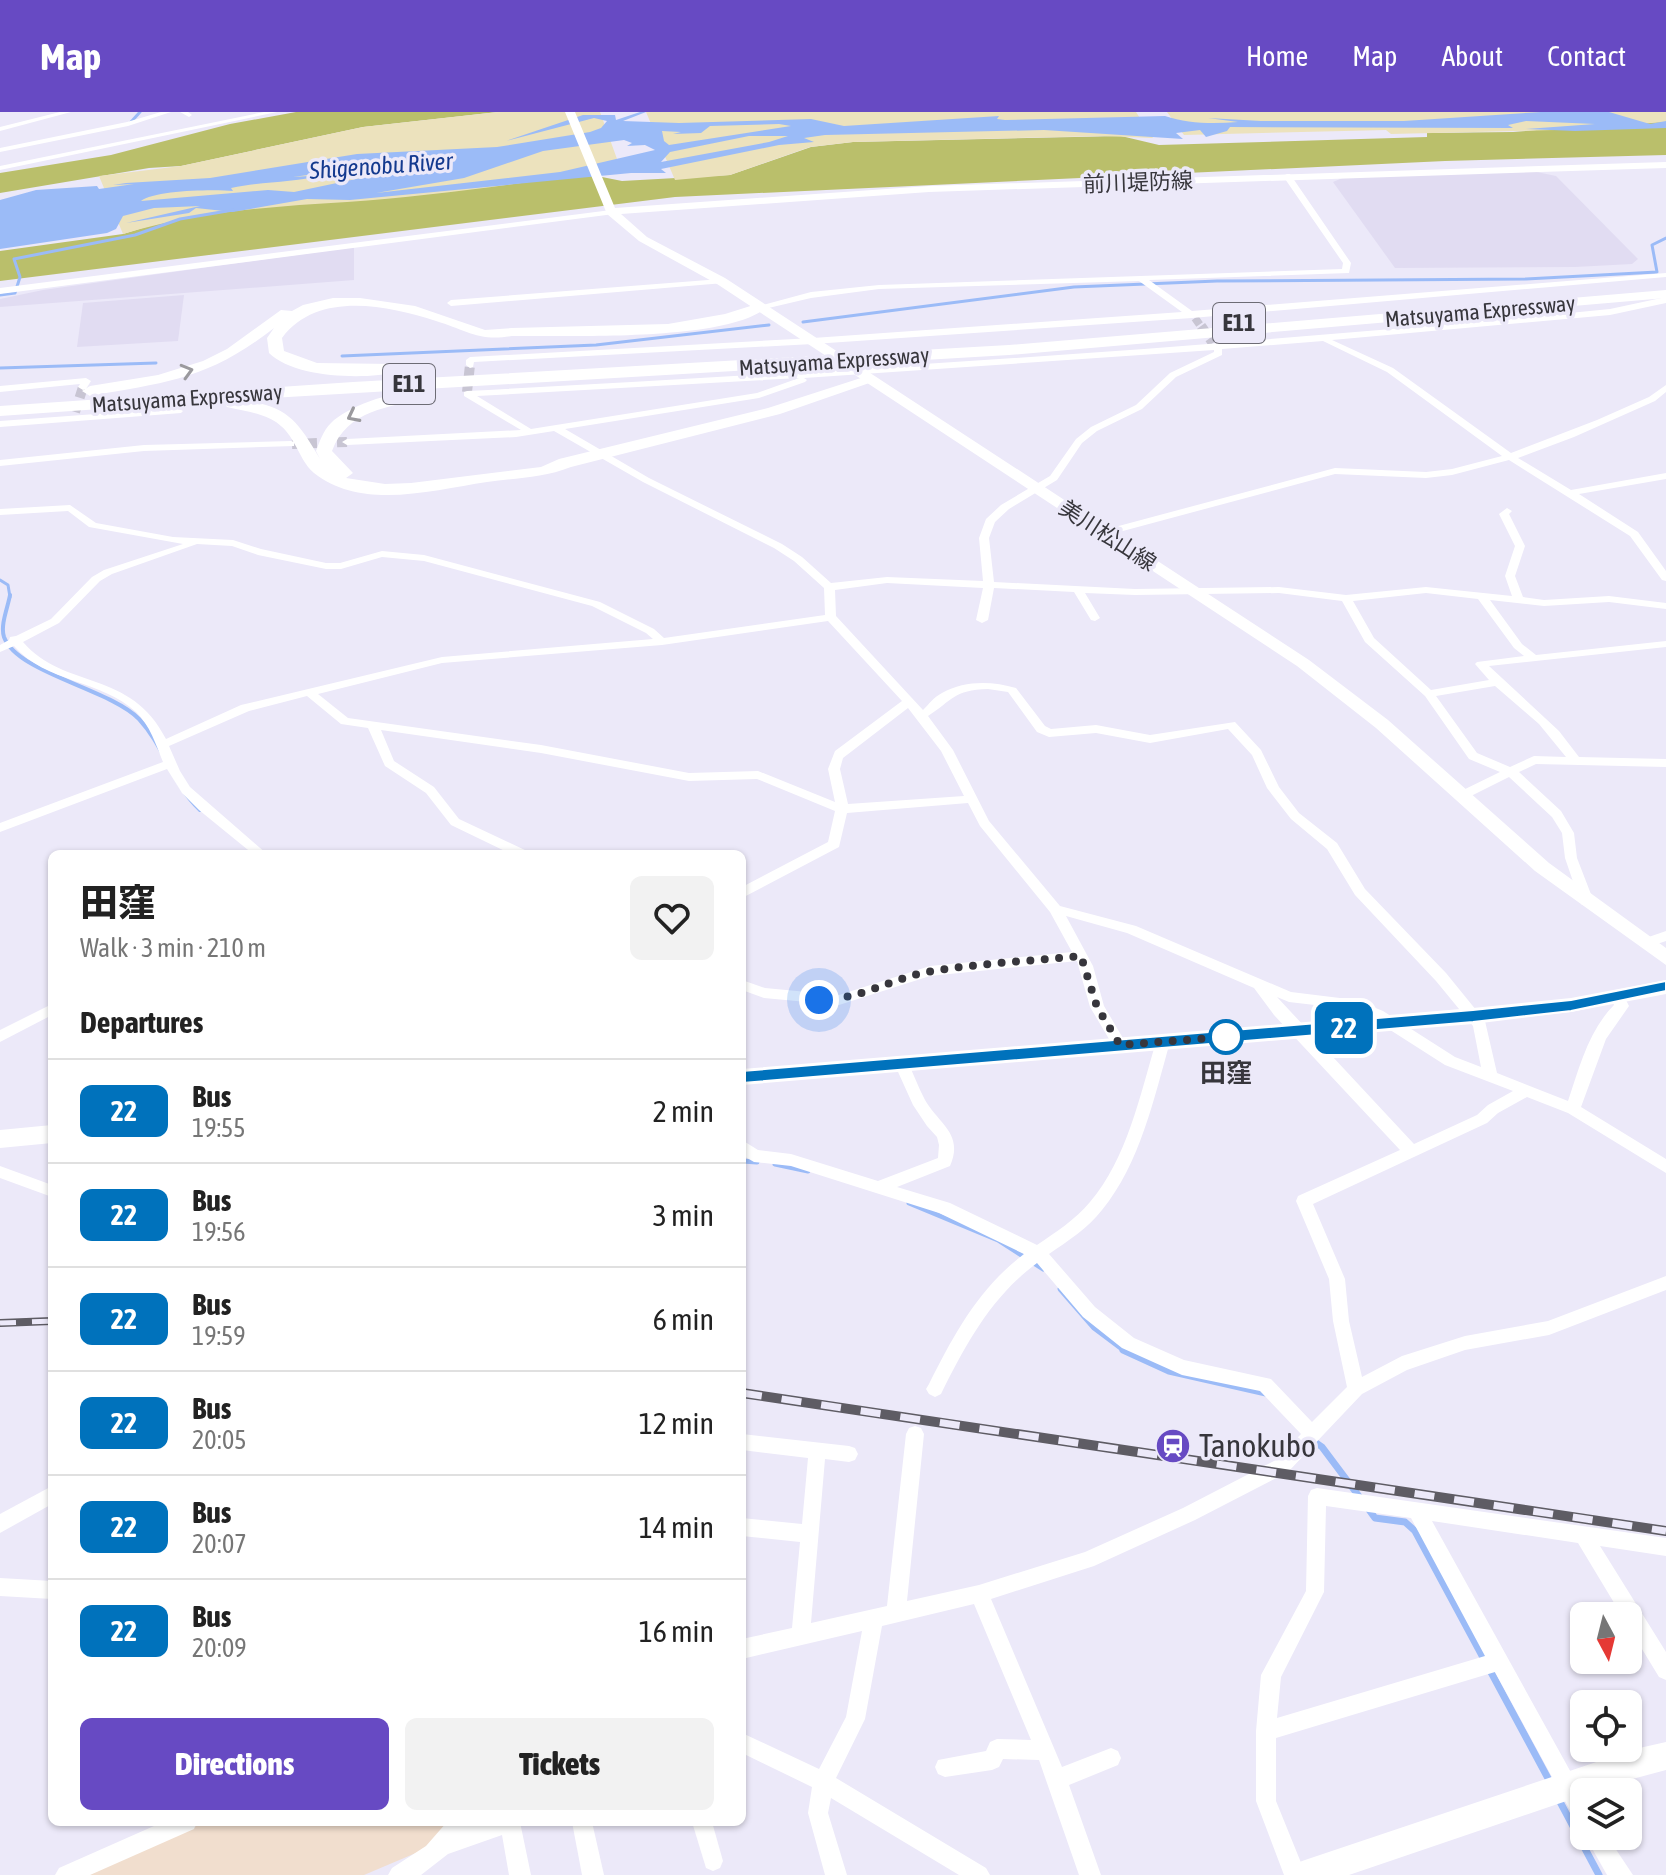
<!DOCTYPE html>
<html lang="en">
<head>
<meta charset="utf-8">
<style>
	body { margin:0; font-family:"Asap Condensed","Noto Sans JP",sans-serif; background:#f2f2f2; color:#222; height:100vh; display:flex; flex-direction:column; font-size:30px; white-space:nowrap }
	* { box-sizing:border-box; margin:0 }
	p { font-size:26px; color:#767676 }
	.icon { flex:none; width:44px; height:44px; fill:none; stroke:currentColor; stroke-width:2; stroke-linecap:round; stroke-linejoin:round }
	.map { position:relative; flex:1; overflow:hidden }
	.sheet { position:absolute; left:48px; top:738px; width:698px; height:976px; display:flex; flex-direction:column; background:#fff; border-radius:12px; box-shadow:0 2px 6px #0004 }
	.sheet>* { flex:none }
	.badge { padding:0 16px; border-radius:12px; font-size:28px; line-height:52px }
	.needle { width:52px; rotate:173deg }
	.tools { position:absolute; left:1570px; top:1490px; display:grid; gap:16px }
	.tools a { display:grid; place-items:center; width:72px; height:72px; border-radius:12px; background:#fff; box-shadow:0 2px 6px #0004; font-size:40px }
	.you { position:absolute; width:40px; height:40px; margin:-20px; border:6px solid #fff; border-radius:50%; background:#1a73e8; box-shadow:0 0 0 12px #1a73e833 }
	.map>.badge { position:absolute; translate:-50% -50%; box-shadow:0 0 0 4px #fff }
	h2 { padding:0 32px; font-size:30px; line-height:72px }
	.round { display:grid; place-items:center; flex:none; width:84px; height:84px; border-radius:12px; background:#f2f2f2 }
	.head { display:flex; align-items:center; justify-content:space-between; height:136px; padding:0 32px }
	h1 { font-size:38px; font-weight:800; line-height:60px }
	.primary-button { display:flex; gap:16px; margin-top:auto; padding:16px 32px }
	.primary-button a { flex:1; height:92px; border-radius:12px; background:#674ac3; color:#fff; font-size:32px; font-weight:800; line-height:92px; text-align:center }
	.primary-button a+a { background:#f2f2f2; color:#222 }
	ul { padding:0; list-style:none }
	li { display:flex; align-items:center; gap:24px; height:104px; padding:0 32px; border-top:2px solid #e0e0e0 }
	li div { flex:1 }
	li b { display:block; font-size:30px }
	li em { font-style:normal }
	li .badge { min-width:88px; font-weight:700; text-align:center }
	header { display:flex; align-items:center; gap:48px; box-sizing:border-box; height:112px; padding:0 40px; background:#674ac3; color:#fff }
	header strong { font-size:38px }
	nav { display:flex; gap:44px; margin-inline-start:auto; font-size:28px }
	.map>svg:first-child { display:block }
	.built { fill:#e1dcf2 }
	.education { fill:#f1dece }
	.green { fill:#babf6b }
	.sand { fill:#ece2bd }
	.water { fill:#9bbbf7; fill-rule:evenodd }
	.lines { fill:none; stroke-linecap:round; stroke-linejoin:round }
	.stream-far3 { stroke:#9bbbf7; stroke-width:3 }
	.stream-far2 { stroke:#9bbbf7; stroke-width:4 }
	.stream-far1 { stroke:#9bbbf7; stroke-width:5 }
	.stream { stroke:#9bbbf7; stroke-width:7 }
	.street-tunnel-far1 { stroke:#c8c5d3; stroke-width:8; stroke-dasharray:8 4; stroke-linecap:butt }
	.street-tunnel { stroke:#c8c5d3; stroke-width:10; stroke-dasharray:10 5; stroke-linecap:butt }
	.street { fill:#fff; fill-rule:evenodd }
	.secondary { fill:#fff; fill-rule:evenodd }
	.highway { fill:#fff; fill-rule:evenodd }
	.rail-far1-casing { stroke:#5e5c64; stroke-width:8 }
	.rail-casing { stroke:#5e5c64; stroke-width:10 }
	.rail-far1 { stroke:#ece9f9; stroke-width:5; stroke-dasharray:16; stroke-linecap:butt }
	.rail { stroke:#ece9f9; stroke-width:7; stroke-dasharray:20; stroke-linecap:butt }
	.oneway { stroke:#9b9a9e }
	.line { fill:#0072bc; stroke:#fff; stroke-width:2 }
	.walk { stroke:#37363c; stroke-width:8; stroke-dasharray:0 14.4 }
	.stop-dot { fill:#fff; stroke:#0072bc; stroke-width:4 }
	.labels { text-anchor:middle; stroke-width:7; stroke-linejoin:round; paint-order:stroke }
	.far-street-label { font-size:22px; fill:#37363c; stroke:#ece9f9 }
	.far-water-label { font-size:24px; font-style:italic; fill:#143a8f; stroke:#ece9f9 }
	.shield { fill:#ece9f9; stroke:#6d6c75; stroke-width:2 }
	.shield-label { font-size:24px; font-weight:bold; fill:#37363c }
	.stop-label { font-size:26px; font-weight:bold; fill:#37363c; stroke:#ece9f9 }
	.near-poi-label { font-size:32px; fill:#37363c; stroke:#ece9f9; text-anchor:start }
</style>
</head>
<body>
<header>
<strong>Map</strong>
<nav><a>Home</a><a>Map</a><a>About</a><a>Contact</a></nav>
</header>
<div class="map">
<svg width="1666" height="1763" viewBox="0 0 1666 1763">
	<rect width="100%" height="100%" fill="#ece9f9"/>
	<!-- built -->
	<g class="built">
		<path d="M1532 59 1556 64 1638 147 1632 152 1575 155 1395 156 1333 70 1347 64Z"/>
		<path d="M354 135V168L0 195V187L43 178Z"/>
		<path d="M184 183 178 229 77 235 83 191Z"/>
	</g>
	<!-- education -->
	<path class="education" d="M205 1710H449L423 1738 364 1763H89Z"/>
	<!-- green -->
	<g class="green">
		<path d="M296 0H498L363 15 181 54 149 56 0 81V61L111 43 230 12Z"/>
		<path d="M1651 9 1666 10V43L1445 49 675 85 0 169V139L123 122 175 106 286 92 379 86 582 61 622 69 730 63 811 35 853 30 1121 24 1159 33 1427 25V21L1513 20Z"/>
	</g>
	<!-- sand -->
	<g class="sand">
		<path d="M498 0H600L621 58C530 69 438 84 347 90 267 95 201 99 123 122L99 64 181 54 363 15Z"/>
		<path d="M646 0H1136L1153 26 1104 24 853 30 810 35 730 63 675 68Z"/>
		<path d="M1167 0H1666V10L1555 18 1391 22 1386 18 1184 23Z"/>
	</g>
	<!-- water -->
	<path class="water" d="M640 0H646L623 9 679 11 811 7 844 14 999 4 997 7 1005 8 1165 4C1188 12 1214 12 1238 10L1208 6 1261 9H1404L1541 0H1609L1650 12 1666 9V16L1575 19 1526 17 1595 12 1526 9 1508 13 1513 16 1230 15 1227 19 1206 25 1200 18 1176 21 1183 27 1044 18 825 23 804 26 814 30 779 33 661 57 666 61H631L350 88 307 87 233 100 196 96 189 101 126 111 200 94 154 96 123 104 116 117 107 121 0 137V88L36 78 97 74 99 77 134 72 113 73 126 71 210 66 357 42 497 35 590 20 601 16 607 9 594 6 506 29 583 3H615L616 8ZM779 12 791 14 669 33 664 29 662 19 681 20 673 22 701 21 710 14ZM749 24H788L769 30 661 50 670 40ZM624 28 632 31 627 34 645 33 655 38 560 60 376 81 464 66 543 39ZM358 56 368 60 394 59 294 80 268 78 141 89C154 78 215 77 233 79L231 76C262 69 293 71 325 63L293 65Z"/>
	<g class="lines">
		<!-- stream-far3 -->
		<g class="stream-far3">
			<path d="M131 10 140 0"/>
			<path d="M0 183 15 181 20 165 14 147 135 123 180 107 233 98"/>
			<path d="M803 210 1074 175 1217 169 1526 167 1657 160 1652 133 1666 126"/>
			<path d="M342 244 596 233 769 213"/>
			<path d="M0 256 156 251"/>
			<path d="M0 468 8 473 10 485"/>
		</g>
		<!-- stream-far2 -->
		<path class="stream-far2" d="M10 483C8 495 0 513 4 525 17 561 110 577 139 607 164 634 172 672 200 698"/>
		<!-- stream-far1 -->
		<g class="stream-far1">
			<path d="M742 1049 757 1050"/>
			<path d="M775 1052 808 1059"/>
			<path d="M909 1091 998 1128 1043 1157"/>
			<path d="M1060 1177 1094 1216 1126 1240"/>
		</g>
		<!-- stream -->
		<g class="stream">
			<path d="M1123 1238 1169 1259 1266 1281"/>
			<path d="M1312 1328 1322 1335 1361 1387"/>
			<path d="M1367 1395 1375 1406 1405 1410 1415 1419 1550 1670"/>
			<path d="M1558 1686 1599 1763"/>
		</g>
		<!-- street-tunnel-far1 -->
		<path class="street-tunnel-far1" d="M1195 206 1202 216"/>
		<!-- street-tunnel -->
		<g class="street-tunnel">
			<path d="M1201 214 1213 231"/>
			<path d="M467 280 470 253"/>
			<path d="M75 300 83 275"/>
			<path d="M292 332 347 330"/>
		</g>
		<!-- street -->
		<g class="street">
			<path d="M60 0H71L0 19V15Z"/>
			<path d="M161 0H171L128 14 0 40V36L127 10Z"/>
			<path d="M180 0H188L192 3 189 5Z"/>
			<path d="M264 0H277L0 58V54Z"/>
			<path d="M1287 62H1290L1351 151 1349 161 1149 168 1192 199 1666 161V165L1192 206 813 232 474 250 473 255 470 256 466 253V248L470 245 813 226 1182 200 1139 169 879 177 811 186 760 198 756 195 811 180 879 173 1342 157 1343 151 1283 64Z"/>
			<path d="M611 98 615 100 614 102 0 182V176Z"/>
			<path d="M721 167 725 169 724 171 451 194 447 191 451 188Z"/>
			<path d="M1666 185V191L1610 203 1332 228 1393 256 1511 341 1597 308 1649 285 1666 273V280L1655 289 1574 325 1518 346 1571 378 1666 361V367L1579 382 1638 420 1666 459V469L1662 468 1630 424 1509 348 1452 363 1426 366 1335 362 1108 423H1100V419L1335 356 1426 360 1452 357 1502 344 1387 260 1323 229 1222 237V243L1176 265 1142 297 1097 319 1082 331 1057 368 1009 397 995 410 989 426 994 470 1135 477 1279 475 1346 483 1426 475 1512 484 1505 464 1515 434 1499 402 1507 396 1512 399 1509 402 1525 434 1515 464 1523 485 1544 488 1609 484 1666 491V497L1609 490 1544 494 1490 488 1522 532 1536 543 1666 529V535L1489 554 1559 619 1579 645 1666 647V655L1536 652 1519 660 1561 699 1574 721 1577 746 1594 790 1592 793H1582L1580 790 1565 746 1562 721 1552 705 1509 665 1465 687H1457L1455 684 1457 681 1500 660 1469 647 1425 584 1365 530 1342 489 1279 481 1135 483 1085 481 1100 506 1095 509 1091 508 1074 480 994 476 988 508 982 511 976 508 983 476 887 471 835 478 836 504 923 598C929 592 934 585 942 581 965 568 992 569 1016 576L1045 614 1051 617 1096 613 1150 623 1235 610 1261 638 1279 675 1299 701 1337 731 1365 777 1446 861 1485 909 1497 961 1568 989C1579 956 1589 918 1614 893L1611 886 1618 881 1623 882 1629 894 1606 927 1581 995 1666 1047V1061L1568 1001 1527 985 1498 1001 1487 1011 1313 1092 1345 1167 1349 1209 1362 1265 1402 1244 1465 1224 1548 1209 1666 1164V1178L1549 1223 1465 1238 1407 1258 1362 1282 1288 1360 1195 1408 1094 1454 991 1487 1062 1655 1111 1636 1118 1639 1121 1646 1118 1653 1069 1673 1101 1763H1079L1039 1648 1003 1647 999 1655 992 1658 945 1665 938 1662 935 1655 938 1648 986 1639 990 1630 997 1627 1031 1628 974 1492 882 1514 865 1607 836 1666 986 1756 990 1763H959L831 1686 828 1701 847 1763H825L808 1701 812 1675 742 1641V1621L819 1657 846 1605 862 1519 742 1547V1527L792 1516 800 1430 742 1424V1406L802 1412 808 1346 742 1338V1322L849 1334 855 1336 858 1342 855 1348 849 1350 825 1347 811 1511 887 1494 906 1322 909 1316 915 1314 921 1316 924 1322 907 1489 979 1473 1085 1440 1183 1396 1276 1348 1301 1322 1260 1279 1182 1263 1122 1236 1083 1205 1037 1151C991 1185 966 1232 941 1282L935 1285 929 1282 926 1277 929 1272C954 1222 979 1176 1024 1142L939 1101 791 1054 754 1050 742 1043V1028L758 1038 791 1042 878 1069 938 1046 939 1033 937 1025 927 1014 913 993 894 951 896 947H906C913 960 918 975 925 988 939 1012 964 1022 950 1054L897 1075 950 1091 1037 1133C1056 1120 1075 1108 1090 1090 1127 1047 1140 983 1156 930L1158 926H1168L1170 930C1154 986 1140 1052 1102 1098 1088 1116 1068 1129 1049 1142L1095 1195 1134 1226 1184 1248 1271 1267 1312 1310 1347 1275 1333 1209 1329 1167 1296 1089 1298 1084 1400 1038 1274 903 1254 876 1127 821 1066 804 1093 854 1104 894 1127 933 1125 937H1115L1090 895 1077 849 930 864 839 893 764 886 742 878V868L765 876 839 883 930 854 1072 840 1050 800 980 714 968 691 847 701 839 735 742 786V775L828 730 835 699 757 667 689 669 541 641 381 618 394 649 434 675 459 707 527 739 528 742H511L451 713 426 681 385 654 368 616 341 612 307 584 249 599 169 634 180 659 190 675 267 742H253L199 698 182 681 167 657 0 720V711L163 650C156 633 150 613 136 600 102 568 46 571 14 534L0 540V533L9 528 10 525 16 524 51 507 92 465 104 458 183 432 89 415 68 399 0 403V397L70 393 96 411 173 425 233 428 261 437 326 451H340L382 439 424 443 600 490 654 517 664 526 825 503 824 476 794 449 774 436 643 370 554 319 516 325 347 333 342 330 347 327 521 318 464 284V280L467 279C849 259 1230 234 1610 197ZM1214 238V240L1170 261 1136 293 1091 315 1076 327 1050 364 1001 393 986 407 979 426 983 469 887 465 831 471 802 445 782 432 649 366 565 317 759 286 805 270 807 268 804 266ZM799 266 757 281 531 317 477 284ZM197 432 232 434 258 443 326 457H341L382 445 424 449 592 494 646 521 653 527 442 545 241 593 166 627C131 557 64 578 23 530L59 511 100 469 112 462ZM1426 481 1478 487 1514 536 1524 544 1477 550 1475 552 1489 568 1431 578 1374 526 1353 489ZM828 509 902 589 835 639 828 657 835 690 758 659 689 661 541 633 348 606 318 582 442 551 662 533ZM1495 574 1539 612 1566 645 1534 644 1510 655 1477 641 1436 584ZM988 577 1008 580 1037 620 1049 625 1096 621 1150 631 1228 617 1252 643 1267 676 1291 707 1327 737 1355 783 1436 869 1473 914 1481 955 1455 945 1383 899 1356 888 1291 880 1136 814 1060 794 989 709 953 638 928 604C953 588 953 578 988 577ZM908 596 941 639 964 684 848 692 840 657 843 646ZM1277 885 1289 890 1349 897 1373 907 1445 953 1513 979 1488 993 1477 1003 1414 1032Z"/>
			<path d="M86 266 91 269 86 277 83 278 78 275 80 272 0 280V274Z"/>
			<path d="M178 296 183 299 181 301 0 315V309Z"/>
			<path d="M291 329 294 330V334L144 339 0 354V348L144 333Z"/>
			<path d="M1666 819V829L1645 836 1638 831 1640 828Z"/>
			<path d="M52 892V903L0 930V918Z"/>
			<path d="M0 1054 52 1073V1085L0 1066Z"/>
			<path d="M52 1374V1392L0 1421V1402Z"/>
			<path d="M1317 1376 1666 1426V1444L1600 1434 1666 1540V1568L1659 1565 1628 1514V1504H1622L1578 1431 1432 1409 1584 1684V1714L1577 1711 1495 1560 1276 1626V1689L1306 1763H1284L1256 1689V1619L1261 1563 1306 1479 1308 1384 1311 1378ZM1326 1394 1411 1406 1485 1544 1277 1606 1281 1565 1324 1480Z"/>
			<path d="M0 1466 52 1469V1487L0 1484Z"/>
			<path d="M163 1710H197L194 1717 90 1763H55L59 1756Z"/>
			<path d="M447 1710H469L467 1714 480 1710H520L531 1763H509L502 1723 448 1742 421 1763H388L392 1756 426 1734Z"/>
			<path d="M572 1710H592L604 1763H582Z"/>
			<path d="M692 1710H712L723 1749 720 1756 713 1759 706 1756Z"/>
			<path d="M1585 1724H1607L1633 1763H1607Z"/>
		</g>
		<!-- secondary -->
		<g class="secondary">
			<path d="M565 0H575L615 96 929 74 1666 50V56L929 80 621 102 647 125 725 166 1309 548 1388 608 1549 751 1666 836V853L1535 759 1376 616 1297 554 717 172 639 129 607 102Z"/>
			<path d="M1666 868V882L1571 900 1473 912 742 973V957L1473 896 1571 886Z"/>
			<path d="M52 1013V1031L0 1036V1018Z"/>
			<path d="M1666 1630V1658L1584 1680V1683L1349 1763H1290L1294 1752 1305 1748 1635 1637Z"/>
		</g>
		<!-- highway -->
		<g class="highway">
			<path d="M1666 178V186L1009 243 237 288C286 293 296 306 320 347L316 339C320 329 323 319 331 311 348 293 403 275 427 280V286C389 295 347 298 332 339L353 361 346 366 385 372 411 371 541 355 559 347 768 296 864 265H876L878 268 780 302 571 355C543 366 516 366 487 370 433 378 362 399 314 361 305 354 300 341 294 331 279 302 256 302 227 295L225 292 229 288 0 304V294L353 270 1009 233Z"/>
			<path d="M333 186H360L415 194 485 218 512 216 668 212 725 202 760 191 767 195C727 230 568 223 512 224 479 230 466 218 436 209 386 193 317 179 282 226L284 239 317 251 392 252 397 254V260C365 268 294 266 269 241L267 226 274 216C209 267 169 270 90 284L82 279 90 274 158 263 203 249 227 237 281 198 292 199 303 193Z"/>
		</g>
		<!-- rail-far1 casing -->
		<g class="rail-far1-casing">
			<path id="rail-far1" d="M0 1211 52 1209"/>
		</g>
		<!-- rail casing -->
		<g class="rail-casing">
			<path id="rail" d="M742 1281 1666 1419"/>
		</g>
		<!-- rail-far1 -->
		<use href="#rail-far1" class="rail-far1"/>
		<!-- rail -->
		<use href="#rail" class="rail"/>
	</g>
	<!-- one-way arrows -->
	<defs><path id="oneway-chevron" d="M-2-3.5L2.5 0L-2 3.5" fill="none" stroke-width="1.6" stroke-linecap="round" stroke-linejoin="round" transform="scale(2)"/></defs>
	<g class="oneway">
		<use href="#oneway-chevron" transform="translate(187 259) rotate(-16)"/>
		<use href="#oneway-chevron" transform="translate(353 304) rotate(153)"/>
	</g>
	<!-- line -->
	<path class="line" d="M1666 869V879L1571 899 1473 910 742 971 734 965 742 959 1473 898 1571 888Z"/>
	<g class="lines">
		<!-- walk -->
		<path class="walk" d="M819 888C861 888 893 865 933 859 982 851 1032 849 1081 844L1097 895 1120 933 1226 925"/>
	</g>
	<!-- icons -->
	<defs>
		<g id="station-disc" transform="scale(1.8)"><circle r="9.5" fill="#674ac3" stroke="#ece9f9"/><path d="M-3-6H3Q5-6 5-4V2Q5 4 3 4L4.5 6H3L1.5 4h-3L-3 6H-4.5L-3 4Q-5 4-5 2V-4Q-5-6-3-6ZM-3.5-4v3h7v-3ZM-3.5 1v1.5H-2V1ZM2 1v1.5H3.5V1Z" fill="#fff"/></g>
	</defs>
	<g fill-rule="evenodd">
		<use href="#station-disc" x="1173" y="1334"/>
	</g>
	<!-- markers -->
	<circle class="stop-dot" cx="1226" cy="925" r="16"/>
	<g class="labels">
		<!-- far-street labels -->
		<g class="far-street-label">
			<text transform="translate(1138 70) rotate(-2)" y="8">前川堤防線</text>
			<text transform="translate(1480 199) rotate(-5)" y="8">Matsuyama Expressway</text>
			<text transform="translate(834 249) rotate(-4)" y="8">Matsuyama Expressway</text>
			<text transform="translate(187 286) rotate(-4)" y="8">Matsuyama Expressway</text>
			<text transform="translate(1108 423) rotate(33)" y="8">美川松山線</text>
		</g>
		<!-- far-water labels -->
		<g class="far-water-label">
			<text transform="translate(381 54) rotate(-4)" y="8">Shigenobu River</text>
		</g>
		<!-- shield labels -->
		<g class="shield">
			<rect x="1213" y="191" width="52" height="40" rx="6"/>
			<rect x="383" y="252" width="52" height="40" rx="6"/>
		</g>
		<g class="shield-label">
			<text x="1239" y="219">E11</text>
			<text x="409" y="280">E11</text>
		</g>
		<!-- stop labels -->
		<g class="stop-label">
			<text x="1226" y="970">田窪</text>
		</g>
		<!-- near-poi labels -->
		<g class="near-poi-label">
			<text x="1199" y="1345">Tanokubo</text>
		</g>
	</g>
</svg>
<div class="tools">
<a><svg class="needle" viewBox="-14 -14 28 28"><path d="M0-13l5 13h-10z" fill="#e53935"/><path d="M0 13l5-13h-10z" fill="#767676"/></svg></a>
<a><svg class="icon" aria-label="locate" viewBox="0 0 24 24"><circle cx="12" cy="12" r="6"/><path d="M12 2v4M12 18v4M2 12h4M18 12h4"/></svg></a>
<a><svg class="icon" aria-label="layers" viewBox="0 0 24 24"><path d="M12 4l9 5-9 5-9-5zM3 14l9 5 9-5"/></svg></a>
</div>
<div class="you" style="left:819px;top:888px"></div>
<b class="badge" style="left:1344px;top:916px;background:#0072bc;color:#fff">22</b>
<section class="sheet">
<div class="head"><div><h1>田窪</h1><p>Walk · 3 min · 210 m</p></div><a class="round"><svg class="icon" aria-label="heart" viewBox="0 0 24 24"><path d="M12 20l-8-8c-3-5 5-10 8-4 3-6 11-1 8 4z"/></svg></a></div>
<h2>Departures</h2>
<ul>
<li><span class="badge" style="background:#0072bc;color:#fff">22</span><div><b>Bus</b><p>19:55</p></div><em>2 min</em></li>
<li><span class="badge" style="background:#0072bc;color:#fff">22</span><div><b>Bus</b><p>19:56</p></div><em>3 min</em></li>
<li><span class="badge" style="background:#0072bc;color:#fff">22</span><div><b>Bus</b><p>19:59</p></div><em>6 min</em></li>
<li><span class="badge" style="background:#0072bc;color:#fff">22</span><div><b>Bus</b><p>20:05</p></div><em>12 min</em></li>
<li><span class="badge" style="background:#0072bc;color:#fff">22</span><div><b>Bus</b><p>20:07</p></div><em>14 min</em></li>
<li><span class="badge" style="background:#0072bc;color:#fff">22</span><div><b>Bus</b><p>20:09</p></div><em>16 min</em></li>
</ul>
<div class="primary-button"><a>Directions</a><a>Tickets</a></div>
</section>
</div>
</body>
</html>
